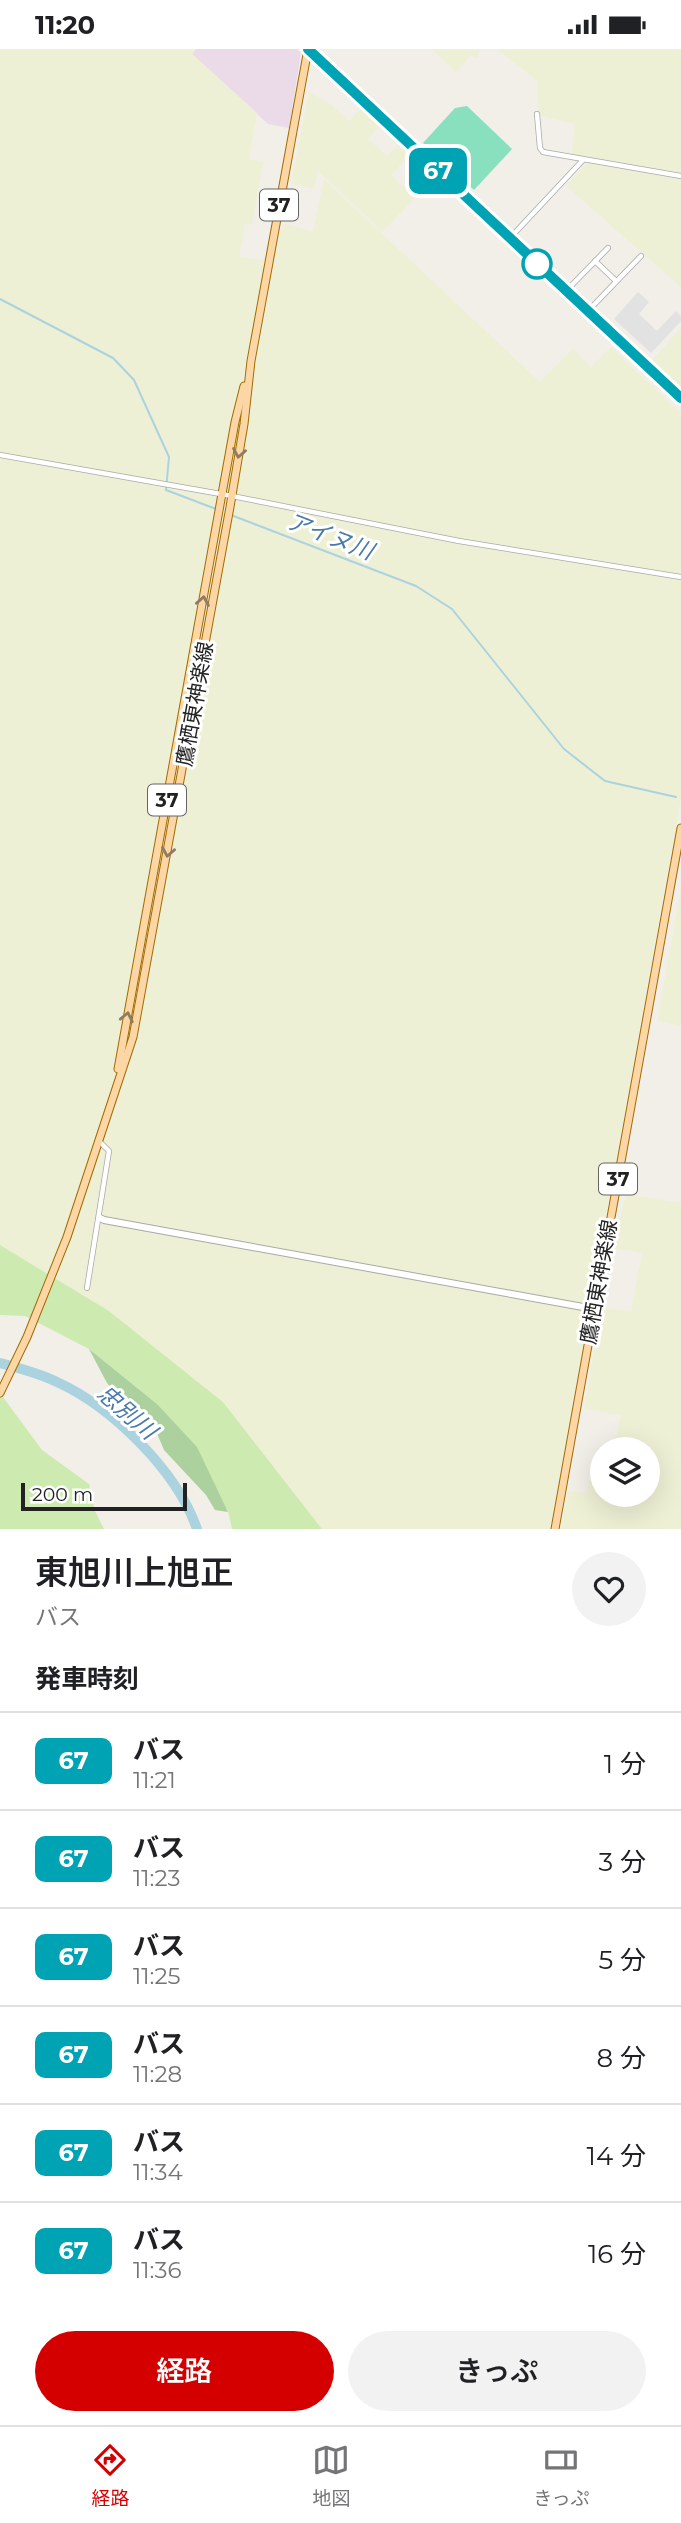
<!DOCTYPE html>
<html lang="ja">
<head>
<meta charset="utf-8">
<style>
	body { margin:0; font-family:Montserrat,"Noto Sans JP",sans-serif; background:#f2f2f2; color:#202124; height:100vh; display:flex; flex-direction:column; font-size:26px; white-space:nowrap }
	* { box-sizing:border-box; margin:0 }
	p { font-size:23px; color:#757577 }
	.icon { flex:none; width:38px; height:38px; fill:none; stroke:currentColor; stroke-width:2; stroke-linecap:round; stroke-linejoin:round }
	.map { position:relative; height:1480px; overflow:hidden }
	.panel { display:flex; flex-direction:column; background:#fff; flex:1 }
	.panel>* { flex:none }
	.badge { padding:0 14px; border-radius:10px; font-size:24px; line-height:46px }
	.controls { position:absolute; left:590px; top:1388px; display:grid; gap:14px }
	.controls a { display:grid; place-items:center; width:70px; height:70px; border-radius:50%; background:#fff; box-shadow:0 7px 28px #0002; font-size:35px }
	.scale { position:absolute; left:21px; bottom:18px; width:166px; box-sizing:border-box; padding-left:7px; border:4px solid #222; border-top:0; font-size:19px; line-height:24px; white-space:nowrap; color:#222; -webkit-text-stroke:5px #fff; paint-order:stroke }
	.map>.badge { position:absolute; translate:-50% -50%; box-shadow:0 0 0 4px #fff }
	h2 { padding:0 35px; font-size:26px; line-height:63px }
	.round { display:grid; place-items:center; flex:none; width:74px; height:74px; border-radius:37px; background:#f2f2f2 }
	.overview { display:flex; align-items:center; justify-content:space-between; height:119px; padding:0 35px }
	h1 { font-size:33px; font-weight:600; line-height:52px }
	.action { display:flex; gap:14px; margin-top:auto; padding:14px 35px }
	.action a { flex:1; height:80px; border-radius:42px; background:#d40000; color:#fff; font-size:28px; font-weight:600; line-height:80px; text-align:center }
	.action a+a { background:#f2f2f2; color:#202124 }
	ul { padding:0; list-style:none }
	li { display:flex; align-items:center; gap:21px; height:98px; padding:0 35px; border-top:2px solid #e0e0e0 }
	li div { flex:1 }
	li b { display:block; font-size:26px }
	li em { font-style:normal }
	li .badge { min-width:77px; font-weight:700; text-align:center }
	.status { display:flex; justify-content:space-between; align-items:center; height:49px; padding:0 35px; background:#fff; direction:ltr }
	.status svg { height:19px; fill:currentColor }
	.dock { display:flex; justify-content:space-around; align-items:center; height:98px; border-top:2px solid #e0e0e0; background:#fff; font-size:19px; color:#757577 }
	.dock a { display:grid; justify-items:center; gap:4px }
	.dock .on { color:#d40000 }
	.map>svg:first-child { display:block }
	.industrial { fill:#ebdbe8 }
	.farmland { fill:#eef0d5 }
	.grass { fill:#cdebb0 }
	.forest { fill:#add19e }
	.pitch { fill:#88e0be }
	.parking { fill:#e2e2e2 }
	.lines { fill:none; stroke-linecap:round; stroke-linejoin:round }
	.stream { stroke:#aad3df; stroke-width:2 }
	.river { stroke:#aad3df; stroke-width:10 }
	.minor-casing { stroke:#a9a9a9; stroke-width:6 }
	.tertiary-casing { stroke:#a9a9a9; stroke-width:8 }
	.primary-casing { stroke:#a06b00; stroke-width:9 }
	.minor { stroke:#fff; stroke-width:4.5 }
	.tertiary { stroke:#fff; stroke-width:6 }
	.primary { stroke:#fcd6a4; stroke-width:7 }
	.oneway { stroke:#8f7c63 }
	.line-casing { stroke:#fff; stroke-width:16 }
	.line { stroke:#00a3b4; stroke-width:10 }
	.stop-dot { fill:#fff; stroke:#00a3b4; stroke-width:3.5 }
	.labels { text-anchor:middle; stroke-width:6; stroke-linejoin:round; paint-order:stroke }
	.shield { fill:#fff; stroke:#646464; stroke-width:2 }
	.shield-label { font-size:19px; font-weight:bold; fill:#222 }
	.street-label { font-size:21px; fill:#222; stroke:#fff }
	.water-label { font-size:23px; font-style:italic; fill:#4a7aab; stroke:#fff }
</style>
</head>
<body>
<div class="status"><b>11:20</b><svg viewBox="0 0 49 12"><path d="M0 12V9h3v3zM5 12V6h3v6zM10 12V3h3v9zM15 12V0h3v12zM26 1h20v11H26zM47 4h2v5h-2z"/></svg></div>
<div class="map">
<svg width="681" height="1480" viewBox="0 0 681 1480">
	<rect width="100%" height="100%" fill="#f2efe9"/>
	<!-- industrial -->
	<path class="industrial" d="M196 0H297L301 4 289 79 268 75 192 5Z"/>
	<!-- farmland -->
	<g class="farmland">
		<path d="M0 0H196L192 5 257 64 249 110 263 113 252 176 245 175 239 208 262 211 285 175 313 182 324 130 540 333 573 300 591 318 611 298 681 364V749L550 1480H322L223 1353 109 1262 0 1196Z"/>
		<path d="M432 0H480L477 9 470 7 456 23Z"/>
		<path d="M497 0H681V238L566 137 588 113 571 110 575 75 539 66 537 32Z"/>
		<path d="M309 43 329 54 349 72 361 60 380 77 368 90 387 107 398 96 410 106 391 126 403 138 423 117 436 127 382 183 318 122 314 140 291 134Z"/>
		<path d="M681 279V339L652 311Z"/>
		<path d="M681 839V977L657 972Z"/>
		<path d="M626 1145 681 1154V1480H561L567 1442 587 1444 593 1413 602 1415V1446H648V1400H614L621 1366 584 1360 601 1258 631 1262 642 1204 613 1199Z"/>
	</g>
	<!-- grass -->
	<g class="grass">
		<path d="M0 1196 109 1262 223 1353 322 1480H232L228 1462 157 1355 89 1300 25 1267 0 1266Z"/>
		<path d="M0 1344 42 1401 89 1435 95 1462 104 1480H0Z"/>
	</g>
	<!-- forest -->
	<path class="forest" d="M89 1300 157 1355 197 1398 228 1463 215 1461 206 1446 164 1401 156 1382 139 1358 119 1348 107 1334Z"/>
	<!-- pitch -->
	<path class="pitch" d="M467 57 512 100 474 141 423 94 455 59Z"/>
	<!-- parking -->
	<path class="parking" d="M638 243 649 253 639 265 657 282 676 262 681 267V272L651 304 614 270Z"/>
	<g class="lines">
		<!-- stream -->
		<g class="stream">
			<path d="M0 250 113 309 134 331 169 408 166 441 216 460"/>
			<path d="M231 466 416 537 452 560 564 700 605 732 676 748"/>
		</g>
		<!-- river -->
		<path class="river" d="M0 1314C19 1319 39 1324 57 1333 112 1358 177 1422 197 1480"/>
		<!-- minor casing -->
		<g class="minor-casing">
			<g id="minor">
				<path d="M537 65 540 99 543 103 681 127"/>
				<path d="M510 189 583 111"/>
				<path d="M595 212 616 232"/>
				<path d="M567 241 608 199"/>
				<path d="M588 262 641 207"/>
				<path d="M0 406 232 447 459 492 681 528"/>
				<path d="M87 1239 109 1102 99 1092"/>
			</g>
		</g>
		<!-- tertiary casing -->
		<g class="tertiary-casing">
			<path id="tertiary" d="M100 1169 104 1171 594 1260"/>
		</g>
		<!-- primary casing -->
		<g class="primary-casing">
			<g id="primary">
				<path d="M308 0 681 349"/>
				<path d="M118 1020 235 373 244 337"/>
				<path d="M0 1344 27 1288 67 1188 133 988 230 458 244 375 251 312 308 0"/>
				<path d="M555 1480 681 779"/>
			</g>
		</g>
		<!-- minor -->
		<use href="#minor" class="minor"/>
		<!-- tertiary -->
		<use href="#tertiary" class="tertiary"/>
		<!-- primary -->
		<use href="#primary" class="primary"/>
	</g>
	<!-- one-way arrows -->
	<defs><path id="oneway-chevron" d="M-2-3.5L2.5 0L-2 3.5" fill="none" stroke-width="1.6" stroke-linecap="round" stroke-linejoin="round" transform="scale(1.75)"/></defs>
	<g class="oneway">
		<use href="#oneway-chevron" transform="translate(239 404) rotate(100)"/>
		<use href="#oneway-chevron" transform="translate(203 552) rotate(-80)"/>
		<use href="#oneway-chevron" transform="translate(168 803) rotate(100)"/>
		<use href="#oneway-chevron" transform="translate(127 968) rotate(-78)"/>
	</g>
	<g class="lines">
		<!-- line casing -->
		<g class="line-casing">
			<path id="line" d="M308 0 681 349"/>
		</g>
		<!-- line -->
		<use href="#line" class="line"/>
	</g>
	<!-- markers -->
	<circle class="stop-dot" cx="537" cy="215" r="14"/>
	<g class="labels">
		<!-- shield labels -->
		<g class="shield">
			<rect x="260" y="140.5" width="38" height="31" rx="5"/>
			<rect x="148" y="735.5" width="38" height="31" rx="5"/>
			<rect x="599" y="1114.5" width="38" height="31" rx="5"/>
		</g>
		<g class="shield-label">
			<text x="279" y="163">37</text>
			<text x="167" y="758">37</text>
			<text x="618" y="1137">37</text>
		</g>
		<!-- street labels -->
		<g class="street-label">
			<text transform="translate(195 655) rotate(-80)" y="7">鷹栖東神楽線</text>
			<text transform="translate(599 1233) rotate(-80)" y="7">鷹栖東神楽線</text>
		</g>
		<!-- water labels -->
		<g class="water-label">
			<text transform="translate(330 487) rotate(21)" y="8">アイヌ川</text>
			<text transform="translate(127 1363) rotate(41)" y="8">忠別川</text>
		</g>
	</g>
</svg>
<div class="controls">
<a><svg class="icon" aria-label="layers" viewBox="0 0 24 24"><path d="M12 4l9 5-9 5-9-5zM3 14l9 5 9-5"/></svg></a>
</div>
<div class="scale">200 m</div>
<b class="badge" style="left:438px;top:122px;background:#00a3b4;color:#fff">67</b>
</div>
<section class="panel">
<div class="overview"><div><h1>東旭川上旭正</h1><p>バス</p></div><a class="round"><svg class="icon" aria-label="heart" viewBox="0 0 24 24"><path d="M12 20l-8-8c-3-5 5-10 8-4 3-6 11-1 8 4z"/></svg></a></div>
<h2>発車時刻</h2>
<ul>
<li><span class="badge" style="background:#00a3b4;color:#fff">67</span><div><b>バス</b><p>11:21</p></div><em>1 分</em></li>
<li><span class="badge" style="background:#00a3b4;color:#fff">67</span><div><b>バス</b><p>11:23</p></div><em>3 分</em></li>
<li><span class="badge" style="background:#00a3b4;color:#fff">67</span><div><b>バス</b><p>11:25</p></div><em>5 分</em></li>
<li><span class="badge" style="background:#00a3b4;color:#fff">67</span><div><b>バス</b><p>11:28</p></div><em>8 分</em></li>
<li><span class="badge" style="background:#00a3b4;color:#fff">67</span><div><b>バス</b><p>11:34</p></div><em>14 分</em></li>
<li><span class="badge" style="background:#00a3b4;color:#fff">67</span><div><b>バス</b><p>11:36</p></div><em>16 分</em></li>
</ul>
<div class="action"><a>経路</a><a>きっぷ</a></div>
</section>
<nav class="dock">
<a class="on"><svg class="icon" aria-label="directions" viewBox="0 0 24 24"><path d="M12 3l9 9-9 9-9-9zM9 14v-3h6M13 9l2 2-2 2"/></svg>経路</a>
<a><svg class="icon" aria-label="map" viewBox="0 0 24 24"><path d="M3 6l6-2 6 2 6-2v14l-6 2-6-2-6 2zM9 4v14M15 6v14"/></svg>地図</a>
<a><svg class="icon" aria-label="tickets" viewBox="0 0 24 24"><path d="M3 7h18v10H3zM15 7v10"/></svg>きっぷ</a>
</nav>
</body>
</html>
